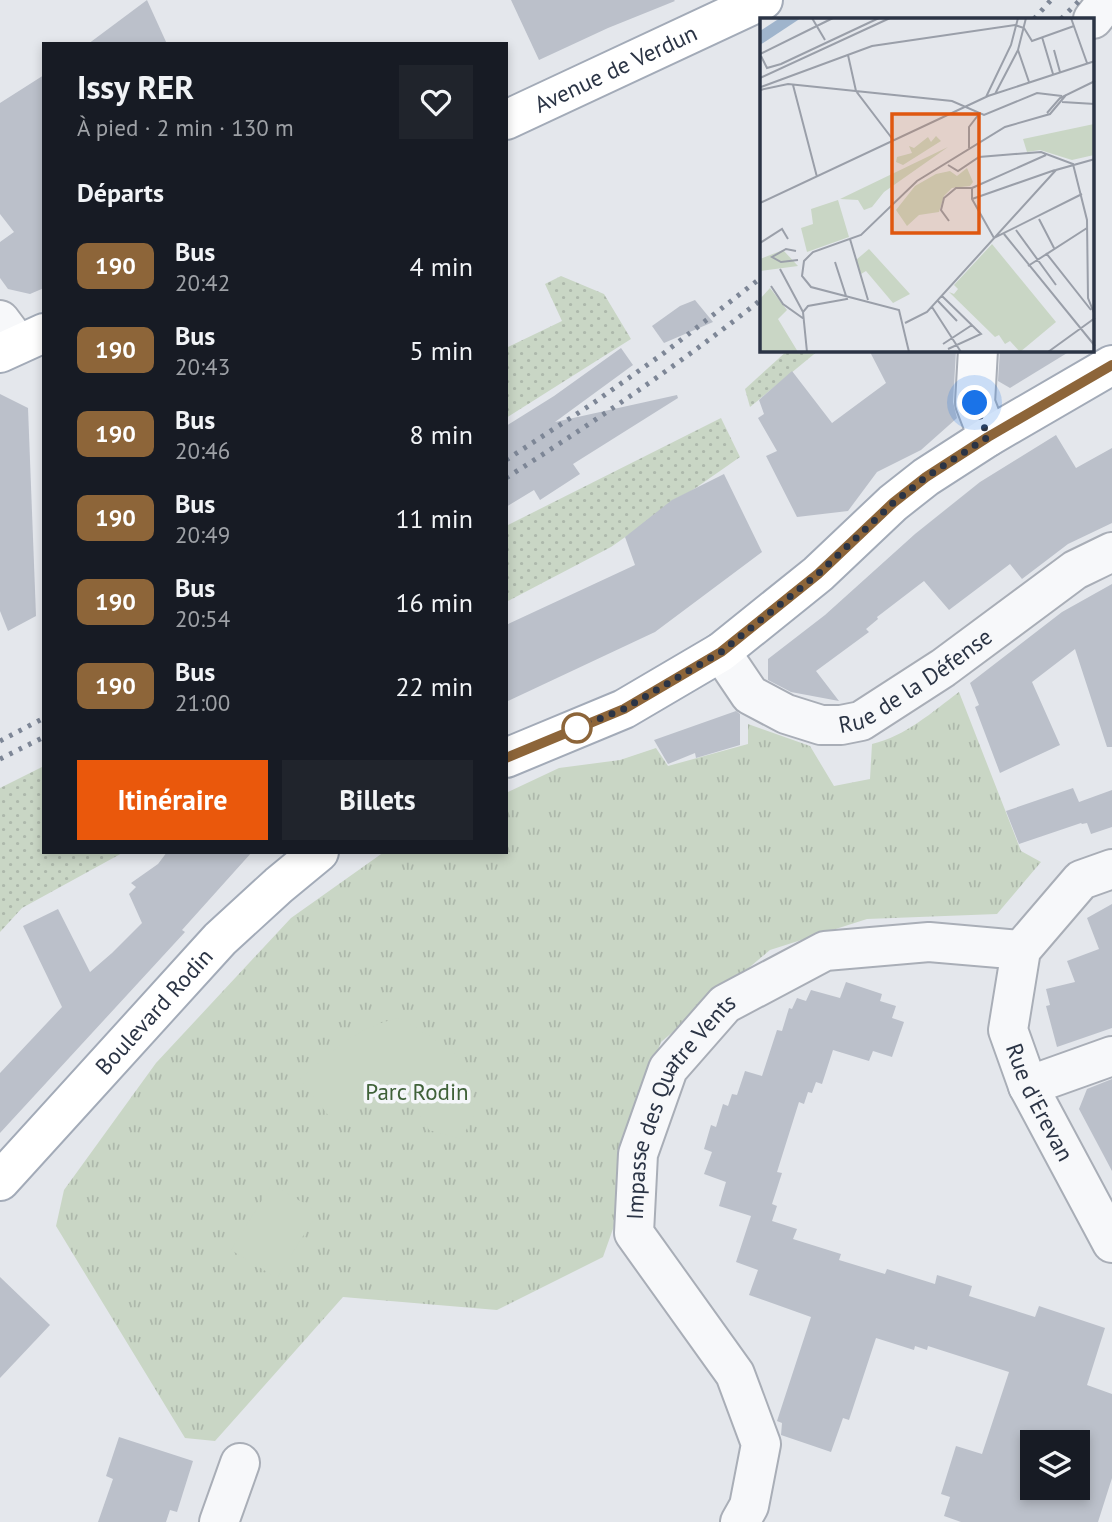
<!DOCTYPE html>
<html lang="fr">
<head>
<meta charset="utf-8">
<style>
	body { margin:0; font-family:"PT Sans",sans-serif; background:#20242c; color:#f1f3f6; height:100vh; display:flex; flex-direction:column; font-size:26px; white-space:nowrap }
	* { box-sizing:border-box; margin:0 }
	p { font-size:23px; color:#9ea1a6 }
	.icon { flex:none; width:38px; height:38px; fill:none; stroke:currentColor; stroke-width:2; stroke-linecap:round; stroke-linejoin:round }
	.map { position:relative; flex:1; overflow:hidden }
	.sheet { position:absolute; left:42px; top:42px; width:466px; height:812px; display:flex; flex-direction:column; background:#171b24; border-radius:0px; box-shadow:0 4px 10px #0003 }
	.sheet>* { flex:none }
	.badge { padding:0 14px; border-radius:10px; font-size:24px; line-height:46px }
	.fabs { position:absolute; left:1020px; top:1430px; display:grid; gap:14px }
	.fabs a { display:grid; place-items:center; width:70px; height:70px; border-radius:0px; background:#171b24; box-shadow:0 4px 10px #0003; font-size:35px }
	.you { position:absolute; width:35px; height:35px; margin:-18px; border:5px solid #fff; border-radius:50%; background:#1a73e8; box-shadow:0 0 0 10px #1a73e833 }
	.map>.badge { position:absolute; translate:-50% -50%; box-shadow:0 0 0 4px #fff }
	h2 { padding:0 35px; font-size:26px; line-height:63px }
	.round { display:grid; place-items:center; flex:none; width:74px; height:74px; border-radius:0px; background:#20242c }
	.head { display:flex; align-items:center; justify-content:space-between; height:119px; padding:0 35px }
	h1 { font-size:33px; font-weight:800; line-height:52px }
	.button { display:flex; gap:14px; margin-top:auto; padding:14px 35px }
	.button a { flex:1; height:80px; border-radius:0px; background:#ea580c; color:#fff; font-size:28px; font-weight:800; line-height:80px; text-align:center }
	.button a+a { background:#20242c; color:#f1f3f6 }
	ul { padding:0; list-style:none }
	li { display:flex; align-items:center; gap:21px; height:84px; padding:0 35px }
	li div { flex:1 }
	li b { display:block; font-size:26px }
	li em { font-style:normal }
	li .badge { min-width:77px; font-weight:700; text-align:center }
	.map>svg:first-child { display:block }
	.grass { fill:url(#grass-dots) }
	.park { fill:url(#park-tufts) }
	.pitch { fill:#c9d6c5 }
	.building { fill:#bbc0ca; fill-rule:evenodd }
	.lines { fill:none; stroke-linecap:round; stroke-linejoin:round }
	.minor-casing { stroke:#a9aeb7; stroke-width:42 }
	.major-casing { stroke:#a3abb8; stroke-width:42 }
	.minor { stroke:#f7f8fa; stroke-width:38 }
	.major { stroke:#fff; stroke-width:38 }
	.rail { stroke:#7d8696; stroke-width:5; stroke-dasharray:3.5 7; stroke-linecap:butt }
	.line-casing { stroke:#fff; stroke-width:16 }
	.line { stroke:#8d6539; stroke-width:10 }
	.walk { stroke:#2b3445; stroke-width:7; stroke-dasharray:0 12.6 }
	.stop-dot { fill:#fff; stroke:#8d6539; stroke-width:3.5 }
	.labels { text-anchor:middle; stroke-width:7; stroke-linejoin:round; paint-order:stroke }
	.street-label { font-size:23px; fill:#2b3445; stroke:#f4f6f9 }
	.park-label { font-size:23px; fill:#3f6138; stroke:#f4f6f9 }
	.inset-road { fill:none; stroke:#9a9fa9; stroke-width:2 }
	.view { fill:#df570f; fill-opacity:0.15; stroke:#df570f; stroke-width:3.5 }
	.inset-edge { fill:none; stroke:#2b3445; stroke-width:3.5 }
</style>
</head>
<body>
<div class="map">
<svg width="1112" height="1522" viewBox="0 0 1112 1522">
	<defs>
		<pattern id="grass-dots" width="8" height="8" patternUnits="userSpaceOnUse" patternTransform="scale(1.75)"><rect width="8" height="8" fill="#c9d6c5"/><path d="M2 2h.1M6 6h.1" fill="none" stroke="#adb8ab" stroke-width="1.8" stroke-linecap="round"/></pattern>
		<pattern id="park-tufts" width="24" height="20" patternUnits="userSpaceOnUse" patternTransform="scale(1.75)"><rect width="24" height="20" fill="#c9d6c5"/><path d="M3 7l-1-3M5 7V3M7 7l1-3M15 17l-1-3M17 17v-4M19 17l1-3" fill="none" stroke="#adb8ab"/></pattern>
	</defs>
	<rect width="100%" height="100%" fill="#e4e7ec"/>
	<!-- grass -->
	<g class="grass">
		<path d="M561 276 604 294 631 339 506 418V348L562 321 545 284Z"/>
		<path d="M788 350H819L750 407 745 389Z"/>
		<path d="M721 418 740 457 611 547 506 602V526Z"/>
		<path d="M44 766V852H124L22 908 0 932V788Z"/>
	</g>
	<!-- park -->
	<path class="park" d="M959 692 1021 851 1041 862 997 914 867 919 770 950 661 1042 620 1150 614 1226 603 1257 497 1310 343 1297 215 1441 185 1438 56 1226 64 1190 156 1063 291 918 384 852H506V793L559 768 620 760 656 748 668 766 748 744V724L810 746 834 786 870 779 872 744C906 736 932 712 959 692Z"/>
	<!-- pitch -->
	<g class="pitch">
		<path d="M400 1018 452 1050 469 1075 475 1114 461 1139 429 1130 405 1092 386 1085 338 1128 300 1079C333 1051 357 1026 400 1018Z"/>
		<path d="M272 1184 318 1212 277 1278 231 1250Z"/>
	</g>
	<!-- building -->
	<g class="building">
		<path d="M147 0 167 44H88Z"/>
		<path d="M511 0H674L675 1 608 28 539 60Z"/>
		<path d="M44 75V288L30 294 8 289 0 278V242L14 232 0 214V103Z"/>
		<path d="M695 300 713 322 664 343 652 326 680 306Z"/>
		<path d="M621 348 633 365 555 422 677 395 678 398 573 464 580 474 540 500 534 490 506 507V426L554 396Z"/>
		<path d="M869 350H956L953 402 957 418 921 450 877 472 848 511 797 517 766 456 777 451 758 418 764 414 759 400 792 371 832 423 886 383Z"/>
		<path d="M1000 350H1072L1010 388 998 381Z"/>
		<path d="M0 394 28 408 36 616 8 631 0 611Z"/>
		<path d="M1056 435 1076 468 1112 448V523L1068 544 1022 579 1010 564 949 610 924 581 877 617 878 619 866 629 869 632 816 671 839 701 791 692 768 680V659L825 615 915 534 980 482Z"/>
		<path d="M724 474 762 552 655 632 506 702V625L635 565 625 537 672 500Z"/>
		<path d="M1112 584V747H1107L1075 649 1032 682 1060 745 1000 773 975 707 979 705 970 683 1062 612Z"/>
		<path d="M736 711 740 714V745L696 758 695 753 668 764 654 740Z"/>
		<path d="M1073 788 1079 802 1112 790V827L1091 834 1087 823 1082 824 1081 823 1019 844 1006 811Z"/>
		<path d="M167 852H252L182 930 185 932 0 1133V1073L62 1007 23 926 58 909 90 972 112 953 142 923 129 894 136 887 131 883 158 864Z"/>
		<path d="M1112 904V1028L1057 1047 1046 1006 1050 1005 1046 989 1075 982 1067 961 1099 949 1087 918Z"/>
		<path d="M846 982 882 994 880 1001 896 1006 892 1018 904 1022 892 1057 873 1051 869 1061 833 1050 822 1084 816 1082 812 1093 808 1092 804 1104 799 1102 777 1172 782 1173 772 1204 777 1206 772 1221 797 1229 793 1239 841 1254 839 1260 885 1274 887 1269 935 1284 937 1275 972 1286 969 1296 1035 1317 1039 1306 1105 1328 1087 1385 1112 1394V1478L1098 1522H961L944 1516 950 1497 941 1494 956 1446 982 1454 1009 1372 928 1346 927 1350 915 1346 914 1350 876 1338 849 1420 843 1418 831 1452 781 1435 782 1423 777 1421 811 1317 749 1295 758 1270 736 1262 751 1216 719 1206 726 1182 704 1174 712 1152 704 1149 711 1125 716 1127 723 1104 728 1106 732 1094 737 1095 745 1071 762 1076 777 1030 782 1031 789 1008 792 1009 797 998 806 1001 811 990 840 998ZM1032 1442H1078V1488H1032Z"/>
		<path d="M1112 1079V1171L1079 1109 1087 1089Z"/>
		<path d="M0 1277 50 1325 0 1378Z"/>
		<path d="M119 1437 193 1461 177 1512 170 1510 166 1522H98L113 1479 106 1476Z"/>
	</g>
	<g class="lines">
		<!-- minor casing -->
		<g class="minor-casing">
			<g id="minor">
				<path d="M1093 19 1108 0"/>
				<path d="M0 320 18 344"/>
				<path d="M978 350 975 403 988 437"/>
				<path id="s1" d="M721 652 750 695 786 714 821 725H841L861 721 943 668 1075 570 1112 552"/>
				<path id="s2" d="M1112 869 1081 880 1021 950 1008 1030 1028 1086 1112 1243"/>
				<path d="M1028 1086 1112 1056"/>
				<path d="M219 1522 240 1463"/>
				<path id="s3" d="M740 1522 749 1506 761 1444 735 1374 634 1233 638 1154 668 1069 725 1004 825 951 929 942 1021 950"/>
			</g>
		</g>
		<!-- major casing -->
		<g class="major-casing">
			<g id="major">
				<path id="s4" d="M506 120 763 0"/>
				<path d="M0 353 44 333"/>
				<path d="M506 758 624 709 721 652 818 574 893 503 926 477 988 437 1112 365"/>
				<path id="s5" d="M0 1181 220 939 279 885 319 852"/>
			</g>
		</g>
		<!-- minor -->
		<use href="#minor" class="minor"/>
		<!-- major -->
		<use href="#major" class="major"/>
		<!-- rail -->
		<g class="rail">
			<path d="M1034 19 1051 0"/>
			<path d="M1061 19 1080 0"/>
			<path d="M506 460 592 404 664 353 762 277"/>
			<path d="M506 478C594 422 680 364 762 299"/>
			<path d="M0 741 44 718"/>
			<path d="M0 759 44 737"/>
		</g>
	</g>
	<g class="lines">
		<!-- line casing -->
		<g class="line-casing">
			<path id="line" d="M506 758 624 709 721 652 818 574 893 503 926 477 988 437 1112 365"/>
		</g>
		<!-- line -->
		<use href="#line" class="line"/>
		<!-- walk -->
		<path class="walk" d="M577 728 571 730 624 709 721 652 818 574 893 503 926 477 988 437 975 403"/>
	</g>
	<!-- markers -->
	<circle class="stop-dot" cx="577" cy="728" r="14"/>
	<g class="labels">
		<!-- street labels -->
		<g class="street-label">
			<text dy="8" stroke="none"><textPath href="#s4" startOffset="121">Avenue de Verdun</textPath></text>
			<text dy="8" stroke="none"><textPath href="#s1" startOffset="236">Rue de la Défense</textPath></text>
			<text dy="8" stroke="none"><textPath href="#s5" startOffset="229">Boulevard Rodin</textPath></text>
			<text dy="8" stroke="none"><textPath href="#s2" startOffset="285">Rue d'Erevan</textPath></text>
			<text dy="8" stroke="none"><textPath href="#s3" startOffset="469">Impasse des Quatre Vents</textPath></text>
		</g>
		<!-- park labels -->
		<g class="park-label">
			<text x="417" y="1100">Parc Rodin</text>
		</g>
	</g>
	<!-- overview -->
	<g transform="translate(760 18)">
		<rect width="334" height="334" fill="#e4e7ec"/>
		<path d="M176 118 181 123 143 147 136 144 137 139 152 135 149 128 154 130 168 119 171 124ZM188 129 124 174 112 189 104 192 98 182 80 181ZM78 182 89 219 47 234 41 210 53 206 51 191ZM10 270 27 292 18 301 38 334H0V281Z" fill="#c9d6c5"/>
		<path d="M23 232 38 248 0 253V241Z" fill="#c9d6c5"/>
		<path d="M232 226 296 304 260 334 250 323 245 326 239 317 235 319 189 274 194 276 198 271 194 267Z" fill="#c9d6c5"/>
		<path d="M334 106V137L312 142 280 132 267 134 263 121ZM207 150 213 164 210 168 192 170 184 178 179 194 159 197 147 208 136 192 155 168 176 156 190 153 197 158Z" fill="#c9d6c5"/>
		<path d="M109 231 150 276 133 285 106 253 101 256 96 242Z" fill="#c9d6c5"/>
		<path d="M20 0H41L0 27V13Z" fill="#9fb4cc"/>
		<path class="inset-road" d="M52 0 65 22M311 0 327 45M282 19 293 56M258 32 269 64M294 32 300 54M0 36 73 0M88 37 96 73 134 123M1 38 7 50 21 46 119 0M0 60 130 0M33 67 57 159M1 69 112 28 255 7 264 10 272 23 314 8M0 72 28 66 192 83 224 97 277 75 302 78M235 76 258 32 266 0M226 79 251 27 258 0M302 84 335 86M287 95 300 80 335 63M209 130V109L219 96M286 137 212 170V181L234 220 322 176M188 147 198 153 219 139 281 134 313 146 327 202 328 280 334 295M212 181 295 152M0 185 228 78 335 43M279 201 294 230M189 203 181 192 184 180 196 170H212M256 212 296 267M244 216 335 328M90 221 108 282M0 225 22 211 28 221M36 233 26 231 12 239 21 244 38 242M286 235 331 292M268 248 327 210M20 251 43 294M11 268 23 286 44 301M182 278 221 316 188 331M178 283 197 303M172 289 201 334M145 305 167 294 296 152 335 141M183 326 212 307M47 334 43 294 48 288 87 281 75 244M149 334 139 292 51 269 42 258 44 243 53 234 101 217 157 163 245 109 290 96 306 77M288 334 335 300"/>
		<path class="view" d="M132 96H219V215H132Z"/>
		<rect width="334" height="334" class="inset-edge"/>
	</g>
</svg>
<div class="fabs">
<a><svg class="icon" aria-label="layers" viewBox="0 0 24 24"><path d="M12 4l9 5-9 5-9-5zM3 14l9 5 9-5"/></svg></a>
</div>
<div class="you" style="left:975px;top:403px"></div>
<section class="sheet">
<div class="head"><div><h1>Issy RER</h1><p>À pied · 2 min · 130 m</p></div><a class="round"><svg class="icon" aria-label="heart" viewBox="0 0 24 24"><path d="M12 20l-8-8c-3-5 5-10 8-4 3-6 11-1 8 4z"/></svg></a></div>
<h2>Départs</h2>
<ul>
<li><span class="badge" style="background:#8d6539;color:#fff">190</span><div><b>Bus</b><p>20:42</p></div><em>4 min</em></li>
<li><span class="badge" style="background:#8d6539;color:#fff">190</span><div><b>Bus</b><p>20:43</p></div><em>5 min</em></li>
<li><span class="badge" style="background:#8d6539;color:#fff">190</span><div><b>Bus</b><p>20:46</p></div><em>8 min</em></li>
<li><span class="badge" style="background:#8d6539;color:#fff">190</span><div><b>Bus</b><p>20:49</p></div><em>11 min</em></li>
<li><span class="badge" style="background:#8d6539;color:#fff">190</span><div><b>Bus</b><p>20:54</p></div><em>16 min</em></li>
<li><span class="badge" style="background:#8d6539;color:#fff">190</span><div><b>Bus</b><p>21:00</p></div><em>22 min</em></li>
</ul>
<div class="button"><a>Itinéraire</a><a>Billets</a></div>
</section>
</div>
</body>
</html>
